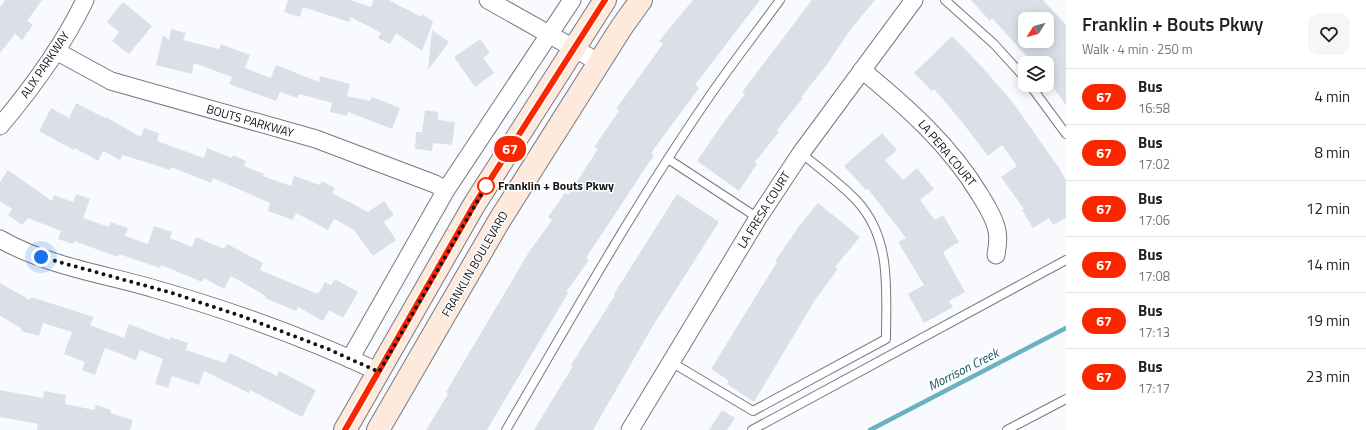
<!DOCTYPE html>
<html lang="en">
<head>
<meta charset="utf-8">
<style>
	body { margin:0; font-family:"Titillium Web",sans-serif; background:#f6f6f6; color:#202124; height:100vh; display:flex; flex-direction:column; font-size:15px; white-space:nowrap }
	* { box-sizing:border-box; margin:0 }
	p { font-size:13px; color:#757577 }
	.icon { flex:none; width:22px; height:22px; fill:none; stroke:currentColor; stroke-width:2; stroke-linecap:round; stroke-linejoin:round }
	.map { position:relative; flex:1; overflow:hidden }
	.side { display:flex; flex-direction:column; background:#fff; width:300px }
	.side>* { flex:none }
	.badge { padding:0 8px; border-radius:13px; font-size:14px; line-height:26px }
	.needle { width:26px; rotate:233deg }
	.tools { position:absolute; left:1018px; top:12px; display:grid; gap:8px }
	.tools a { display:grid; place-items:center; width:36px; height:36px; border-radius:8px; background:#fff; box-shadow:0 2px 10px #0003; font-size:20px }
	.you { position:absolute; width:20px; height:20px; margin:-10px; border:3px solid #fff; border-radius:50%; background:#1a73e8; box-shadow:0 0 0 6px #1a73e833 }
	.map>.badge { position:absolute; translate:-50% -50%; box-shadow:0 0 0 2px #fff }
	.round { display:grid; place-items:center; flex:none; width:42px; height:42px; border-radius:12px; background:#f6f6f6 }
	.overview { display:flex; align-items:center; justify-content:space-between; height:68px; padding:0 16px }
	h1 { font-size:19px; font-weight:600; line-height:30px }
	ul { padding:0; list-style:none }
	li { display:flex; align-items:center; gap:12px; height:56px; padding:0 16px; border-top:1px solid #e0e0e0 }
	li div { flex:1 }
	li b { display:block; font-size:15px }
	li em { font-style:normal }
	li .badge { min-width:44px; font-weight:700; text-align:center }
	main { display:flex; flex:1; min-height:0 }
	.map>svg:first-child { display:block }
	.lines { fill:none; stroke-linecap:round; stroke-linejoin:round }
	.stream { stroke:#6ab2c1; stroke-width:4.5 }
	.building { fill:#dbe0e8; fill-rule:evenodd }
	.lane-casing { stroke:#757980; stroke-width:10 }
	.street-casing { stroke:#757980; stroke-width:19 }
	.secondary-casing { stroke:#757980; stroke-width:24 }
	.lane { stroke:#fff; stroke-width:8 }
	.street { stroke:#fff; stroke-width:17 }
	.secondary { stroke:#feeadc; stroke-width:22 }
	.line-casing { stroke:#fff; stroke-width:9 }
	.line { stroke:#fa2600; stroke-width:6 }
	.walk { stroke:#121316; stroke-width:4; stroke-dasharray:0 7.2 }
	.stop-dot { fill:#fff; stroke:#fa2600; stroke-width:2 }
	.labels { text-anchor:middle; stroke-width:3; stroke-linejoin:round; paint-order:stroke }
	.street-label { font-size:12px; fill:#121316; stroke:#fff }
	.stop-label { font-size:12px; font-weight:bold; fill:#121316; stroke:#fff; text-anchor:start }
	.water-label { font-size:13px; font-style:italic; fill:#12515d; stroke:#fff }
</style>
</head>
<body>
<main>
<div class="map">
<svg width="1066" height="430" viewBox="0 0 1066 430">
	<rect width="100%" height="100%" fill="#f9fafe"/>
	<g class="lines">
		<!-- stream -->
		<path class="stream" d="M870 430 1066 328"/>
	</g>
	<!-- building -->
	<g class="building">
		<path d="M5 0H42L27 21 33 25 22 40 15 34 0 53V7Z"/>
		<path d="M288 0H350L371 7 374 0H389L421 17 423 14 433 22 422 51 396 33 390 44 378 38 381 33 351 17 349 22 303 7 300 17 284 12Z"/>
		<path d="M693 0H760L695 85 699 88 651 153 654 155 586 258 589 260 566 292 568 293 487 430H426L448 394 446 392 529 252 552 220 548 217 565 193 568 195 598 149 594 147 619 111 616 109 663 44 659 41Z"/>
		<path d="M812 0H875L850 30 826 66 801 97 803 98 777 130 779 132 755 162 757 164 739 191 697 161 720 127 745 94 742 92Z"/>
		<path d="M971 0H1043L1066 25V105L1047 79V63H1033L992 18 990 21ZM1025 19H1047V41H1025Z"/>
		<path d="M123 2 152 26 129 54 112 41 119 32 107 22Z"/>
		<path d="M171 29 186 33 183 40 219 49 221 44 250 55 245 68 271 78 276 65 319 82 320 76 350 84 347 96 370 101 372 97 400 108 392 129 348 112 347 116 330 112 332 103 299 94 297 98 280 92 276 101 229 84 232 77 194 63 192 74 156 65 163 35 169 40Z"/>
		<path d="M432 30 449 42 428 70Z"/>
		<path d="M952 36 984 69 1014 104 1059 168 1066 180V218L1053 225 1049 218 1033 228 1022 210 1024 209 1001 177 1017 166 1002 145 988 156 962 122 934 89 932 91 914 73Z"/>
		<path d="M480 39 490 53 483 58 494 73 475 87 454 57Z"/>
		<path d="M76 103 105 118 106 117 141 137 144 128 159 133 157 141 204 158 207 148 232 158 233 155 246 161 244 166 264 174 263 176 291 186 294 176 320 185 322 181 335 188 332 193 368 212 384 201 394 215 384 222 396 240 373 256 354 230 334 219 328 230 296 213 293 220 268 211 270 203 213 178 211 183 171 167 170 170 123 155 120 160 103 151 98 161 75 148 74 150 39 131 51 108 69 118Z"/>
		<path d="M425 110 438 112V120L455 122 452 145 433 143 432 151 415 149 416 132H422Z"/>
		<path d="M882 133 897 150 885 160 903 180 917 168 934 189 920 200 935 220 943 215 959 242 943 252 965 292 949 301 953 307 924 323 908 294 924 285 898 242 906 238 868 189 866 190 844 166Z"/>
		<path d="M8 170 52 201 54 195 73 202 76 194 90 199 83 218 109 227 110 222 128 228 125 236 148 244 154 226 172 232 170 238 192 247 196 237 224 249 227 244 263 263 260 270 318 294 325 282 331 285 335 279 358 292 343 318 329 310 323 321 298 307 296 311 265 298 266 296 231 276 224 289 204 278 202 282 161 265 160 268 119 254 118 257 74 241 73 244 58 239 61 231 28 218 22 225 8 215 12 209 0 201V182Z"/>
		<path d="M677 194 719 222 651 329 593 430H534L573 366 571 365 615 295 614 294Z"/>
		<path d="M818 203 860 237 835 267 838 269 815 300 754 402 727 384 729 381 711 369 777 262 775 261 800 225Z"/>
		<path d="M0 283 30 300 31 297 94 317 90 325 124 338 129 324 170 340V337L188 343 186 350 225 363 230 353 277 376 279 371 316 390 302 417 250 390 249 393 204 371 199 385 172 376 168 388 155 384 163 359 140 350 136 360 105 348 95 375 82 370 85 362 64 354 72 332 43 323 39 336 21 331V328L0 316Z"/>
		<path d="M0 390 43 398 44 391 66 395 65 404 94 410 96 405 111 410 110 413 133 420 130 430H37L38 424 0 417Z"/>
		<path d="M722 410 735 418 727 430H709Z"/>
	</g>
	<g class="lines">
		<!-- lane casing -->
		<g class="lane-casing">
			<g id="lane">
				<path d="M945 0 994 44 1025 78"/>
				<path d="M1030 85 1066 134"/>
				<path d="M668 159 758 218"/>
				<path d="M671 362 753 411 886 339C886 290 892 239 857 201 840 183 819 168 801 153"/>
				<path d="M506 430C571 319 634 206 707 100 730 66 756 33 780 0"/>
				<path d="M752 430 1066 260"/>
				<path d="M1007 430 1066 399"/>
			</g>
		</g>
		<!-- street casing -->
		<g class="street-casing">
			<g id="street">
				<path d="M488 0 600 63"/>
				<path d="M56 51 111 81 316 139 435 184 446 190"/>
				<path d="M862 70C907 107 950 145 980 195 987 206 995 219 997 231 999 239 997 248 996 255"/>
				<path d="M0 126C32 88 63 46 85 0"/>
				<path d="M0 239C47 266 104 274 155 289 232 311 307 338 379 372"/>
				<path d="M350 359 446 190 572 0"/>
				<path d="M630 430 758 218 801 153 914 0"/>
			</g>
		</g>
		<!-- secondary casing -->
		<g class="secondary-casing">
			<g id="secondary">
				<path d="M345 430 474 205 605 0"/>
				<path d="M378 430 499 221 621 28 641 0"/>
			</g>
		</g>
		<!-- lane -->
		<use href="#lane" class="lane"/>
		<!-- street -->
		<use href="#street" class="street"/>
		<!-- secondary -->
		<use href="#secondary" class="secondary"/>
	</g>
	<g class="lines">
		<!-- line casing -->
		<g class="line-casing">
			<path id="line" d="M345 430 474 205 605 0"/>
		</g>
		<!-- line -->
		<use href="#line" class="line"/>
		<!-- walk -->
		<path class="walk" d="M41 257 172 293 244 317 328 349 379 372 486 186"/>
	</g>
	<!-- markers -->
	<circle class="stop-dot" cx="486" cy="186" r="8"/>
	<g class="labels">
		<!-- street labels -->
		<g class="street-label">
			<text transform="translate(45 65) rotate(-56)" y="4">ALIX PARKWAY</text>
			<text transform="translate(250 121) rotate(16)" y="4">BOUTS PARKWAY</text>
			<text transform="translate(947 153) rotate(50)" y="4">LA PERA COURT</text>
			<text transform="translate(764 210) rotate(-58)" y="4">LA FRESA COURT</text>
			<text transform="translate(475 264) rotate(-60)" y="4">FRANKLIN BOULEVARD</text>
		</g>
		<!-- stop labels -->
		<g class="stop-label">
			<text x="498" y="190">Franklin + Bouts Pkwy</text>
		</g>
		<!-- water labels -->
		<g class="water-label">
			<text transform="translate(963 369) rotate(-27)" y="5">Morrison Creek</text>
		</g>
	</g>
</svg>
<div class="tools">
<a><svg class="needle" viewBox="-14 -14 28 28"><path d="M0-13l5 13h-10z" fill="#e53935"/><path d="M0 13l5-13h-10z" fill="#757577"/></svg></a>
<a><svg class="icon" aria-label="layers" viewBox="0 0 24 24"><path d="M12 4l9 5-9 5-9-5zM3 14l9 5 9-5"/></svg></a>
</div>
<div class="you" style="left:41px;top:257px"></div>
<b class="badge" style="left:510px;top:149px;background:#fa2600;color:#fff">67</b>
</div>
<section class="side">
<div class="overview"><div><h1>Franklin + Bouts Pkwy</h1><p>Walk · 4 min · 250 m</p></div><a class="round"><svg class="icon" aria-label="heart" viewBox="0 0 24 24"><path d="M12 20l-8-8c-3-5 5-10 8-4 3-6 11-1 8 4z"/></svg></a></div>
<ul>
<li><span class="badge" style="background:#fa2600;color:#fff">67</span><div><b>Bus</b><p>16:58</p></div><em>4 min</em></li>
<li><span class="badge" style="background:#fa2600;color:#fff">67</span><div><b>Bus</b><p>17:02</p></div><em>8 min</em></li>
<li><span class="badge" style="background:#fa2600;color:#fff">67</span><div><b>Bus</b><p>17:06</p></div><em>12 min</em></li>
<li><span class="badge" style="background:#fa2600;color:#fff">67</span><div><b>Bus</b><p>17:08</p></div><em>14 min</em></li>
<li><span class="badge" style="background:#fa2600;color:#fff">67</span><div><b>Bus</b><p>17:13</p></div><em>19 min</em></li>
<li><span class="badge" style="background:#fa2600;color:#fff">67</span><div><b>Bus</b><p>17:17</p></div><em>23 min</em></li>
</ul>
</section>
</main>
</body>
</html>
